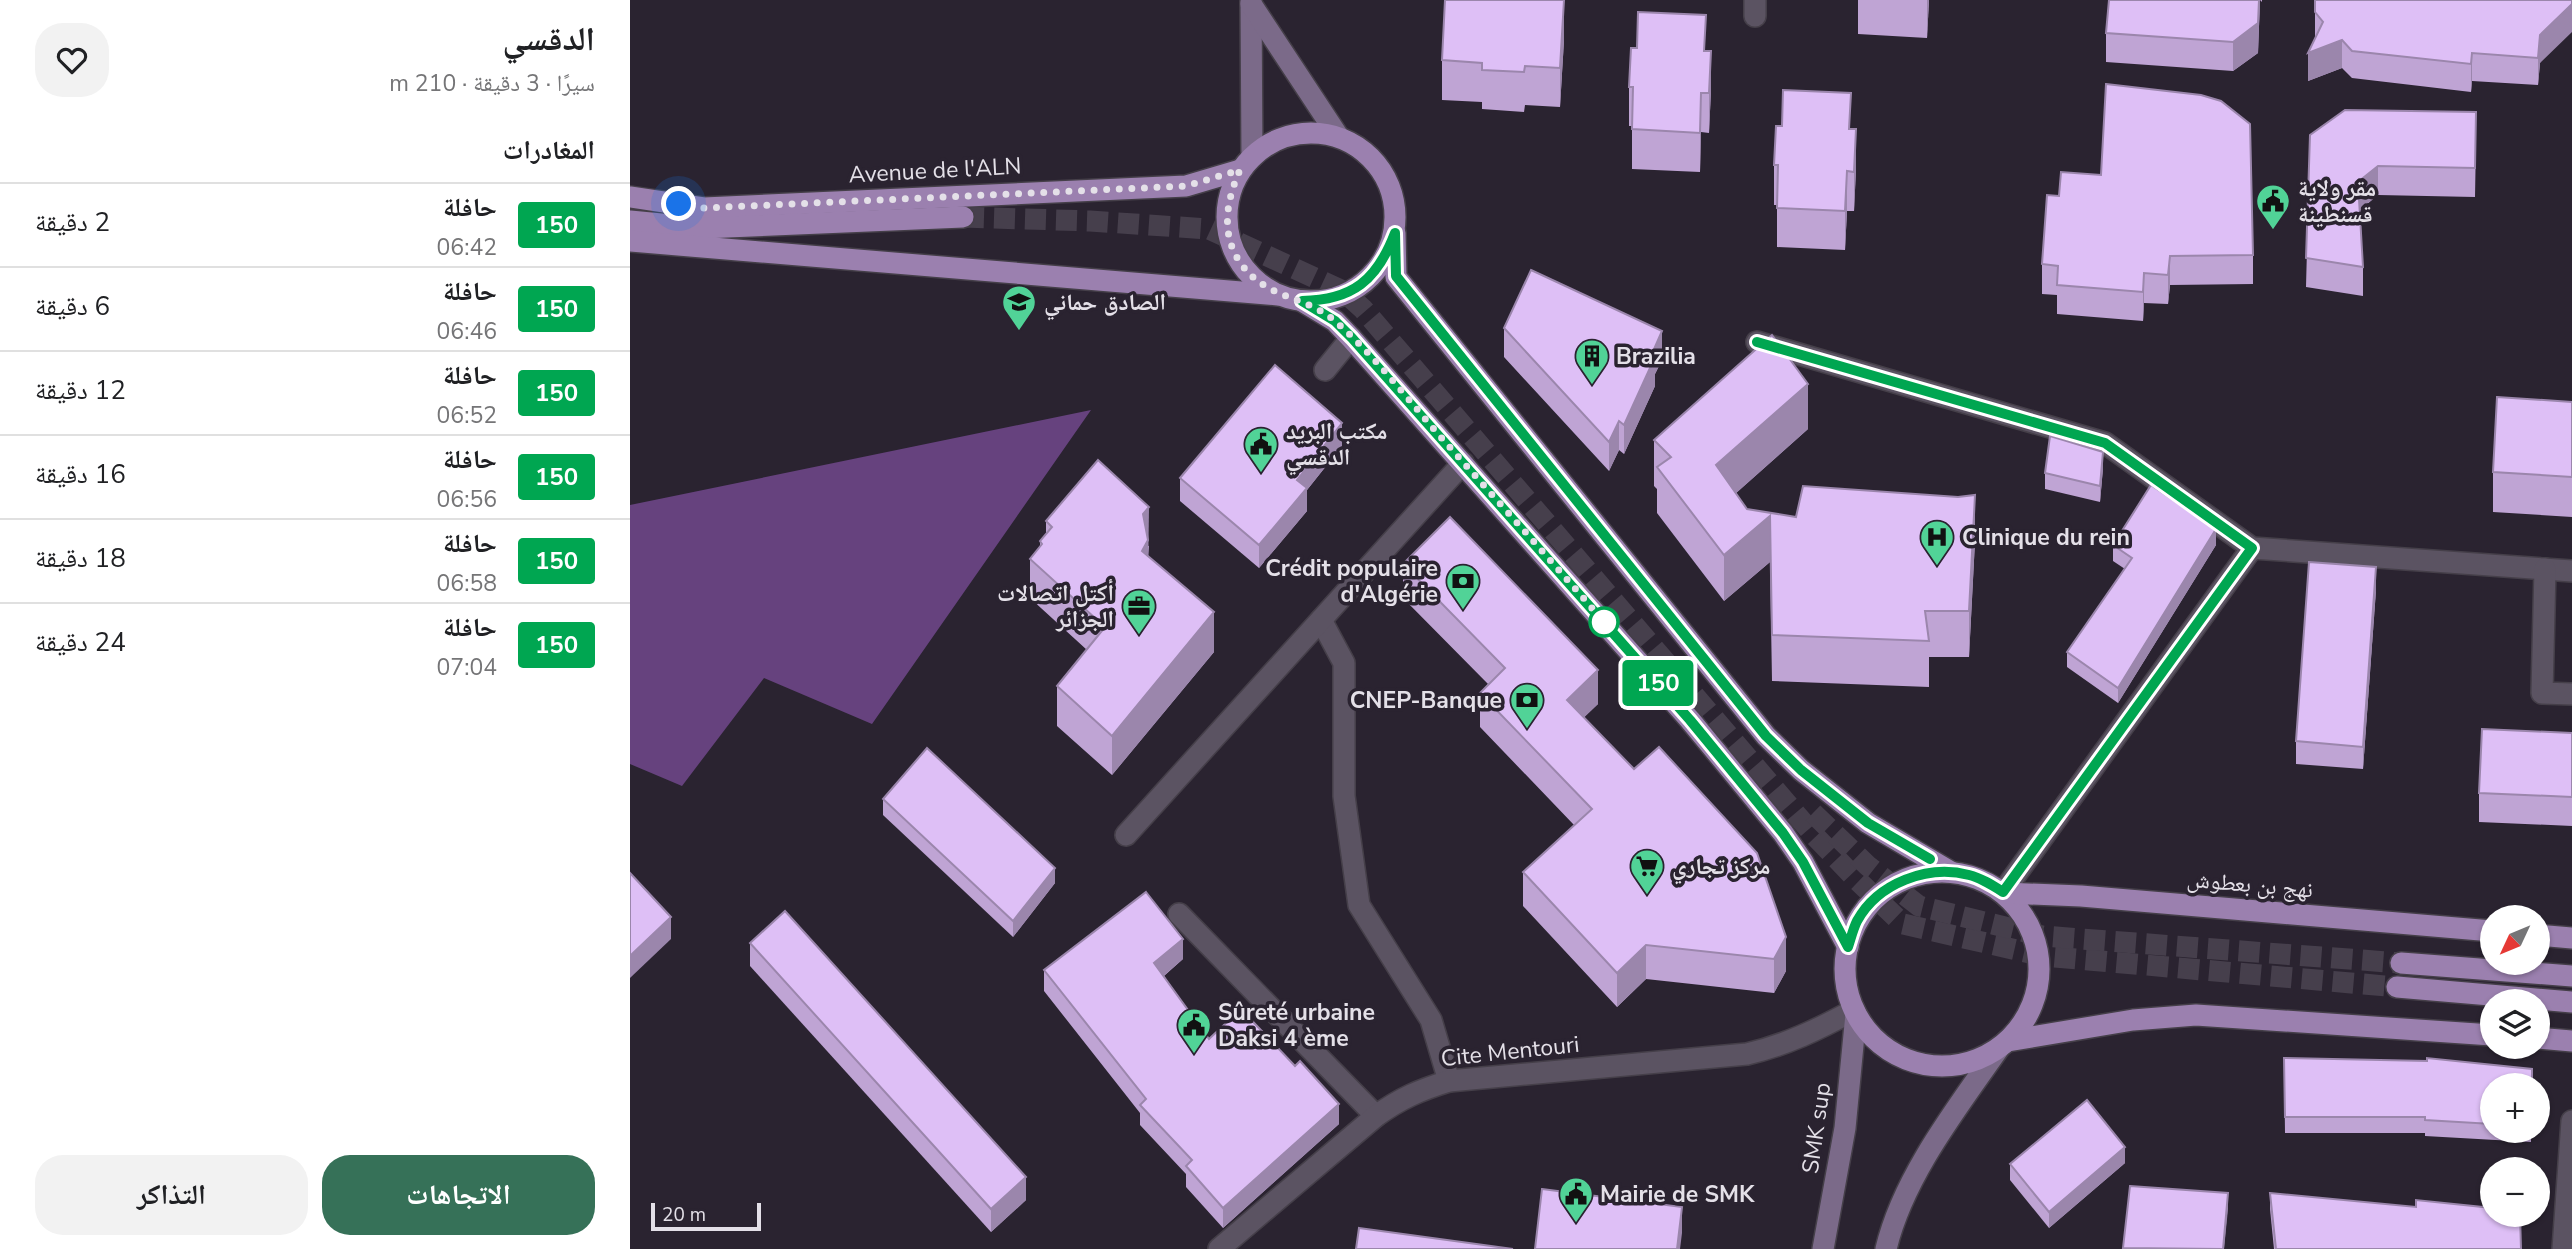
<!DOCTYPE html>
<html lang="ar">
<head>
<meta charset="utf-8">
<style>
	body { margin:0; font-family:"Nunito Sans","Noto Naskh Arabic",sans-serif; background:#f2f2f2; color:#202124; direction:rtl; height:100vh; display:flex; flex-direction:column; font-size:26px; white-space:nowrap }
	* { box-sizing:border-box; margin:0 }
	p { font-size:23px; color:#757577 }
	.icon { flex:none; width:38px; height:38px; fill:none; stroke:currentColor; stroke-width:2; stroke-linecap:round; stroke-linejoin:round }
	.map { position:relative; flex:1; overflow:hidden; direction:ltr }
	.side { display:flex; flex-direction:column; background:#fff; width:630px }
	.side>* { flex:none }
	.badge { padding:0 14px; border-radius:5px; font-size:24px; line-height:46px }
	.needle { width:46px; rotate:226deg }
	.tools { position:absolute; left:1850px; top:905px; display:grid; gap:14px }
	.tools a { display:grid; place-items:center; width:70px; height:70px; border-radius:50%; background:#fff; box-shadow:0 2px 5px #0004; font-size:35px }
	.scale { position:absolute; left:21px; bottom:18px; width:110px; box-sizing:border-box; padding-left:7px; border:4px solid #e4e0e8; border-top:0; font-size:19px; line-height:24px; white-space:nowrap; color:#e4e0e8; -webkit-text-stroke:5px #2a2330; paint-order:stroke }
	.you { position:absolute; width:35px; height:35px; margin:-18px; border:5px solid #fff; border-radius:50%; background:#1a73e8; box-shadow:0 0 0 10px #1a73e833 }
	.map>.badge { position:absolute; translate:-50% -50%; box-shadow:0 0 0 4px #fff }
	h2 { padding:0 35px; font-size:26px; line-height:63px }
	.round { display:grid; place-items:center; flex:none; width:74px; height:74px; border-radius:28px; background:#f2f2f2 }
	.headline { display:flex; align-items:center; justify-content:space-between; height:119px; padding:0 35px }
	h1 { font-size:33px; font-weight:700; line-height:52px }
	.button { display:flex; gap:14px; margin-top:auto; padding:14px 35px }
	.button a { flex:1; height:80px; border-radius:28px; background:#367158; color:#fff; font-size:28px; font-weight:700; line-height:80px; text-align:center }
	.button a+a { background:#f2f2f2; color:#202124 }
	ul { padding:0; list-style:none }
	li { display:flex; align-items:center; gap:21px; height:84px; padding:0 35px; border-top:2px solid #e0e0e0 }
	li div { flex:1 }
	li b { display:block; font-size:26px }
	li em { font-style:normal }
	li .badge { min-width:77px; font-weight:700; text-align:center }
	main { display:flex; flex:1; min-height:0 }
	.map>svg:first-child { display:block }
	.forest { fill:#66427e }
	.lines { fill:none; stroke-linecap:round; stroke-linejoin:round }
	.primary-tunnel { stroke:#463f4c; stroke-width:21; stroke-dasharray:21 10; stroke-linecap:butt }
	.lane-casing { stroke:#453f49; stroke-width:24 }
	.street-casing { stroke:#453f49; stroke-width:24 }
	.secondary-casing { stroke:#453f49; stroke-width:24 }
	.primary-casing { stroke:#453f49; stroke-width:24 }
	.lane { stroke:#5b5362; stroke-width:21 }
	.street { stroke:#5b5362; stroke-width:21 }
	.secondary { stroke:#7b6a89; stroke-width:21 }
	.primary { stroke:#9b80af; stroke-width:21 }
	.wall { fill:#bfa4d4 }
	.shaded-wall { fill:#9b86ac }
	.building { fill:#debff6; stroke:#9b86ac; stroke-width:2 }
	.line-casing { stroke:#fff; stroke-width:16 }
	.line { stroke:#00a651; stroke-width:10 }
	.walk { stroke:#e4e0e8; stroke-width:7; stroke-dasharray:0 12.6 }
	.stop-dot { fill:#fff; stroke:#00a651; stroke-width:3.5 }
	.labels { text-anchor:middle; stroke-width:7; stroke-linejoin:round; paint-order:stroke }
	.street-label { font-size:23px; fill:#e4e0e8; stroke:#2a2330 }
	.poi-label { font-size:23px; font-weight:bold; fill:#e4e0e8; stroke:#2a2330; text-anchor:start }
</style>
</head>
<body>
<main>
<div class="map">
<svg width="1942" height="1249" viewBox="0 0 1942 1249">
	<rect width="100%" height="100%" fill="#2a2330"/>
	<!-- forest -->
	<path class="forest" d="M461 410 242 724 134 678 52 786 0 764V505Z"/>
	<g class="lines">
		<!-- primary-tunnel -->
		<g class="primary-tunnel">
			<path d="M333 217 460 221 579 229 713 291 733 309 1183 834 1226 879 1273 924 1413 956 1767 987"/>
			<path d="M1183 813 1238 866 1289 906 1412 936 1771 963"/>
		</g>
		<!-- lane casing -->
		<g class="lane-casing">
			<path id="lane" d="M691 620 714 663V796L729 905 801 1020 819 1081"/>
		</g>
		<!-- street casing -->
		<g class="street-casing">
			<g id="street">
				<path d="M1125 16V0"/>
				<path d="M1127 342 1475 443 1622 548 1942 571"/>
				<path d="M695 370 721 338"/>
				<path d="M1915 569 1912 693 1942 694"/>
				<path d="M496 835 833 463"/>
				<path d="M1373 892 1622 548"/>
				<path d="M549 914 746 1116"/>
				<path d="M589 1249 746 1116C771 1098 790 1090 819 1081L1117 1054C1156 1045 1189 1029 1224 1010"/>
				<path d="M1933 1249 1942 1121"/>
			</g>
		</g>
		<!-- secondary casing -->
		<g class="secondary-casing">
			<g id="secondary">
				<path d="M621 2 622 157"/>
				<path d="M621 4 708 136"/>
				<path d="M1193 1249 1215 1128 1226 1014"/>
				<path d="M1256 1249C1273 1177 1327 1108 1369 1048"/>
			</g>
		</g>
		<!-- primary casing -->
		<g class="primary-casing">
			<g id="primary">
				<circle cx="681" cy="217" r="84"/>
				<path d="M0 197 74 208 556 186 610 170"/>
				<path d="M0 221 73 228 333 217"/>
				<path d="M765 233 766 277 1136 736 1171 770 1238 823 1321 872"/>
				<path d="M0 241 648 295"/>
				<path d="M672 301 705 321 721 338 1060 720 1153 833 1173 862 1218 947"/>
				<circle cx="1312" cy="969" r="97"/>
				<path d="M1374 893 1451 896 1862 931"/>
				<path d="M1908 935 1942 938"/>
				<path d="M1771 963 1942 976"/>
				<path d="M1767 987 1942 1002"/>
				<path d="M1908 1038 1942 1041"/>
				<path d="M1378 1041 1503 1020 1566 1015 1862 1035"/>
			</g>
		</g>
		<!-- lane -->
		<use href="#lane" class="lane"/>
		<!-- street -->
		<use href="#street" class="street"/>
		<!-- secondary -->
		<use href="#secondary" class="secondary"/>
		<!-- primary -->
		<use href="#primary" class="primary"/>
	</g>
	<!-- wall -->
	<g class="wall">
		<path d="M1228 0H1299L1297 38 1228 34Z"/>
		<path d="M1479 0H1632V2L1630 0 1628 53 1603 71 1476 62V33Z"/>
		<path d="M1942 0 1910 63 1908 85 1842 81 1841 92 1722 78 1712 68 1678 81 1685 39V12Z"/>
		<path d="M934 40 930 107 895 105 894 112 852 109V102L812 100V60Z"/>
		<path d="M1007 48 1076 51 1081 90 1079 133 1071 132 1070 172 1002 169V126H999V87Z"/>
		<path d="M1221 129 1226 169 1224 211H1217L1215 250 1147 247V205H1144V165Z"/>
		<path d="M1680 135 1846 141 1845 197 1748 195 1730 210 1733 267V296L1676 287Z"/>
		<path d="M1417 195 1623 255V284L1540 285 1538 304 1514 303 1513 321 1427 314V295L1412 294V264Z"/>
		<path d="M874 328 1032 360 1025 374V386L994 454 989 450 979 471 874 357Z"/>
		<path d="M1942 402V517L1863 512V472Z"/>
		<path d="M1178 429 1106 493 1117 509 1166 517 1345 541 1339 657H1299V687L1142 681 1140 562 1094 601 1027 513V489L1024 486V440Z"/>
		<path d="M712 446 677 490V511L629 568 550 501V478Z"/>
		<path d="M1473 468 1470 502 1415 489V473Z"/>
		<path d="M416 521 519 546 518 557 584 652 482 775 427 726V686L457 650 400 598V559L410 547V541L416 534Z"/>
		<path d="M1483 545H1586L1488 703 1437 667V652L1495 569 1483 561Z"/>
		<path d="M773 564 968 704 954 717 1156 971 1144 993 1016 979 987 1007 893 906V872L944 825 850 727V693L858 684 773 598Z"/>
		<path d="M1746 590 1733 769 1666 764V741Z"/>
		<path d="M1942 733V826L1849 822V793Z"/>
		<path d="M253 799 425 883 383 937 253 815Z"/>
		<path d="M120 943 396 1200 361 1232 120 966Z"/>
		<path d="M553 959 534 976 579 1039 709 1124 593 1228 556 1187V1174L510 1125V1113L414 991V970Z"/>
		<path d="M1654 1058 1862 1085V1130H1901V1142L1795 1136V1133H1655Z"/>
		<path d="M1495 1163 1419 1228 1380 1180V1164Z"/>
		<path d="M1640 1193 1891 1249H1644L1640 1209Z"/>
	</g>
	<!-- shaded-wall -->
	<g class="shaded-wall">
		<path d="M934 0V40L930 107V68Z"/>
		<path d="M1297 0H1299L1297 38Z"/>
		<path d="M1629 0H1630L1628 53 1603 71V42Z"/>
		<path d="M1942 4V32L1910 63 1908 85V58L1910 35Z"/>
		<path d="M1712 40V68L1678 81V53Z"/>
		<path d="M1081 51V90L1079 133V93Z"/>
		<path d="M1842 53V81L1841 92V64Z"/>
		<path d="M1071 93V132L1070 172V133Z"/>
		<path d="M1226 129V169L1224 211V172Z"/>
		<path d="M1748 166V195L1728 211V182Z"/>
		<path d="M1217 171V211L1215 250V211Z"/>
		<path d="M1540 256V285L1538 304V275Z"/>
		<path d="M1514 273V303L1513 321V292Z"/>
		<path d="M1032 331V360L1025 374V386L994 454V425L1021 356Z"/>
		<path d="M1178 384V429L1086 511V465Z"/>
		<path d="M989 421V450L979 471V442Z"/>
		<path d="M712 423V446L677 490V511L629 568V545L667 480Z"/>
		<path d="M1473 452V468L1470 502V486Z"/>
		<path d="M1345 495V541L1339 657V611Z"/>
		<path d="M519 507 518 579 512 591 513 514Z"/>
		<path d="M1140 516V562L1094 601V555Z"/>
		<path d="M1586 529V545L1488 703V688Z"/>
		<path d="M1746 567V590L1733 769V747Z"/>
		<path d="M584 612V652L482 775V736Z"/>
		<path d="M968 670V704L937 734V700Z"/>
		<path d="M425 868V883L383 937V921Z"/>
		<path d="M41 917V939L0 978V956Z"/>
		<path d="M1156 937V971L1144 993V959Z"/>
		<path d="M553 939V959L524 984V963Z"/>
		<path d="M1016 945V979L987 1007V973Z"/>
		<path d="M709 1104V1124L593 1228V1208Z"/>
		<path d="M1495 1147V1163L1419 1228V1212Z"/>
		<path d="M396 1177V1200L361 1232V1209Z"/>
		<path d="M1598 1193V1209L1594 1249H1593Z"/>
		<path d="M1052 1207V1233L1050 1249H1047Z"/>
	</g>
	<!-- building -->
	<g class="building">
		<path d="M815 0H934L930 68 895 66 894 72 852 70V63L812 60Z"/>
		<path d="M1479 0H1629L1628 23 1603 42 1476 33Z"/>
		<path d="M1685 0H1942V4L1910 35 1908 58 1842 53 1841 64 1722 51 1712 40 1678 53 1693 22 1685 12Z"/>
		<path d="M1008 12 1076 15 1074 51H1081L1079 93H1071L1070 133 1002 129 1003 87H999L1001 48H1007Z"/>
		<path d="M1476 84 1571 95 1591 101 1620 124 1623 255 1540 256 1538 275 1514 273 1513 292 1427 285 1428 266 1412 264 1417 195 1429 196 1431 172 1471 175Z"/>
		<path d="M1153 90 1221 93 1219 129H1226L1224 172 1217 171 1215 211 1147 208 1148 165H1144L1146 126H1152Z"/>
		<path d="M1715 110 1846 112 1845 168 1748 166 1728 182 1733 267 1676 258 1680 135Z"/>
		<path d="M901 270 1032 331 1021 356 1025 357 994 425 989 421 979 442 874 328Z"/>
		<path d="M1142 335 1178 384 1086 465 1117 509 1166 517 1173 486 1328 497 1345 495 1339 611H1295L1299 641 1142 635 1140 516 1094 555 1027 467 1041 457 1024 440Z"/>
		<path d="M645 365 712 423 667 480 677 488 629 545 550 478Z"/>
		<path d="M1867 397 1942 402V477L1863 472Z"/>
		<path d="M1420 436 1473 452 1470 486 1415 473Z"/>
		<path d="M468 460 519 507 513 514 518 540 512 551 584 612 482 736 427 686 475 627 400 559 412 544 410 541 422 527 416 521Z"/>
		<path d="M1521 485 1586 529 1488 688 1437 652 1502 558 1483 545Z"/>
		<path d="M820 517 968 670 937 700 1004 769 1029 747 1127 853 1156 937 1144 959 1016 945 987 973 893 872 962 809 850 693 875 668 773 564Z"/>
		<path d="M1679 562 1746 567 1733 747 1666 741Z"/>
		<path d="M1852 729 1942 733V797L1849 793Z"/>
		<path d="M297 748 425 868 383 921 253 799Z"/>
		<path d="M0 873 41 917 0 956Z"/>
		<path d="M516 892 553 939 524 963 579 1039 611 1009 665 1066 670 1061 709 1104 593 1208 556 1166 562 1160 510 1105 516 1099 414 970Z"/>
		<path d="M155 911 396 1177 361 1209 120 943Z"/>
		<path d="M1654 1058 1797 1061V1058L1902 1069V1085H1862V1124L1795 1120V1117H1655Z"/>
		<path d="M1457 1100 1495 1147 1419 1212 1380 1164Z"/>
		<path d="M1500 1186 1598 1193 1593 1249 1493 1248Z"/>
		<path d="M912 1189 1052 1207 1047 1249H905Z"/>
		<path d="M1640 1193 1786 1207V1200L1862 1208V1214H1890L1891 1249H1646Z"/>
		<path d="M729 1228 883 1249H726Z"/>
	</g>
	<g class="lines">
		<!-- line casing -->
		<g class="line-casing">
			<path id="line" d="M1127 342 1475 443 1622 548 1373 892C1362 885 1351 878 1339 875 1298 864 1248 883 1227 921 1223 929 1221 938 1218 947L1173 862 1153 833 1060 720 722 338 705 321 672 301C723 300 747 280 765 233L766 276 1136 736 1171 770 1238 823 1300 859"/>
		</g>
		<!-- line -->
		<use href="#line" class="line"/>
		<!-- walk -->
		<path class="walk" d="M49 204 74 208 556 186 610 170C596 201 590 236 612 265 638 300 676 295 706 322 744 355 776 397 809 435 864 497 920 559 974 622"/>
	</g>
	<!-- icons -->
	<defs>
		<g id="civic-pin" transform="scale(1.75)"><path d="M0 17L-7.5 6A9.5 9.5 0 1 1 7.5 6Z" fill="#51d397" stroke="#2a2330"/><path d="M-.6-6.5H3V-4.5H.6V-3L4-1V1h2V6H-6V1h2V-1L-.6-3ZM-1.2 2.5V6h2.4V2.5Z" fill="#111"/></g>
		<g id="school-pin" transform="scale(1.75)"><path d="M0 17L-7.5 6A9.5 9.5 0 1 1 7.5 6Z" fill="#51d397" stroke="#2a2330"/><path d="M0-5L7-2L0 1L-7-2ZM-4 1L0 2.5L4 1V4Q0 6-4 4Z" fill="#111"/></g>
		<g id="building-pin" transform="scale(1.75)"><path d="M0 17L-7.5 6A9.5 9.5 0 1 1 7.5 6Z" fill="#51d397" stroke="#2a2330"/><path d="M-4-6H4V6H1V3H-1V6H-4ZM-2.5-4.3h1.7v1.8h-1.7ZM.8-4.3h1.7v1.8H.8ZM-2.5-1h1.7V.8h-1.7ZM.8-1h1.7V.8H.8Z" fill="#111"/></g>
		<g id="hospital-pin" transform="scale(1.75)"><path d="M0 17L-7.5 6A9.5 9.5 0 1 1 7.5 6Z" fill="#51d397" stroke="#2a2330"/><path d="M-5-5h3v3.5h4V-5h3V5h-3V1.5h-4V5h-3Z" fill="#111"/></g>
		<g id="bank-pin" transform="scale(1.75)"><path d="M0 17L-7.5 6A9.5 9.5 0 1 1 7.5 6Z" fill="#51d397" stroke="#2a2330"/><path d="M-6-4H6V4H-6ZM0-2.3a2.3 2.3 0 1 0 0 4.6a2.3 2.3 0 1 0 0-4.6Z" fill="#111"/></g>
		<g id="office-pin" transform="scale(1.75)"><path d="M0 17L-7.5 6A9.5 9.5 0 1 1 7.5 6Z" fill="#51d397" stroke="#2a2330"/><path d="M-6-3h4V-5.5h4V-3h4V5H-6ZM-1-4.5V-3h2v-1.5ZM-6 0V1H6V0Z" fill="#111"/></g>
		<g id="supermarket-pin" transform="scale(1.75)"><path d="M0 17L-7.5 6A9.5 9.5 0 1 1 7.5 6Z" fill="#51d397" stroke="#2a2330"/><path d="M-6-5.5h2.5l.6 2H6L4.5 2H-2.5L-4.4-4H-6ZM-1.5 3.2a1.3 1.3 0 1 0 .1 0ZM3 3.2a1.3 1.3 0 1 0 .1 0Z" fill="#111"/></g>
	</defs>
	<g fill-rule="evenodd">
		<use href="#civic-pin" x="1643" y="201"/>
		<use href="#school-pin" x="389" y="302"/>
		<use href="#building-pin" x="962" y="356"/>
		<use href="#civic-pin" x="631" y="444"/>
		<use href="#hospital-pin" x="1307" y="537"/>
		<use href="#bank-pin" x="833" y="581"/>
		<use href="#office-pin" x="509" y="606"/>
		<use href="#bank-pin" x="897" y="700"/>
		<use href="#supermarket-pin" x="1017" y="866"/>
		<use href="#civic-pin" x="564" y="1025"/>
		<use href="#civic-pin" x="946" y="1194"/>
	</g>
	<!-- markers -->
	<circle class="stop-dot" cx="974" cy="622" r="14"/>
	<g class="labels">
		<!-- street labels -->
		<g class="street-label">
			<text transform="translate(305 170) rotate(-3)" y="8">Avenue de l'ALN</text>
			<text transform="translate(1620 884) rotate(5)" y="8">نهج بن بعطوش</text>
			<text transform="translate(880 1051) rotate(-6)" y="8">Cite Mentouri</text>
			<text transform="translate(1186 1128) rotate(-82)" y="8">SMK sup</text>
		</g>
		<!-- poi labels -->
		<g class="poi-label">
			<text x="1668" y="196">مقر ولاية<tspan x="1668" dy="26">قسنطينة</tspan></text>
			<text x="414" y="310">الصادق حماني</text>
			<text x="986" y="364">Brazilia</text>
			<text x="656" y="439">مكتب البريد<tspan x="656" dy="26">الدقسي</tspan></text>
			<text x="1332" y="545">Clinique du rein</text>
			<text x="808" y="576" text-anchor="end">Crédit populaire<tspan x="808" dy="26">d'Algérie</tspan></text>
			<text x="484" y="601" text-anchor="end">أكتل اتصالات<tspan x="484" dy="26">الجزائر</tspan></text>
			<text x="872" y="708" text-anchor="end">CNEP-Banque</text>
			<text x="1042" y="874">مركز تجاري</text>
			<text x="588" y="1020">Sûreté urbaine<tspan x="588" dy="26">Daksi 4 ème</tspan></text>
			<text x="970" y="1202">Mairie de SMK</text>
		</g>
	</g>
</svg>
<div class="tools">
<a><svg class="needle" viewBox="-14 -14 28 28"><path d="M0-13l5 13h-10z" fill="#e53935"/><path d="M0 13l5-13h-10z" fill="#757577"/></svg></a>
<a><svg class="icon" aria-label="layers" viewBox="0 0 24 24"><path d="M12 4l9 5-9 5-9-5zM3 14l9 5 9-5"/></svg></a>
<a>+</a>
<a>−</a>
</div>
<div class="scale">20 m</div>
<div class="you" style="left:49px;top:204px"></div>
<b class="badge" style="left:1028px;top:683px;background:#00a651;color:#fff">150</b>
</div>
<section class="side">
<div class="headline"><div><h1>الدقسي</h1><p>سيرًا · 3 دقيقة · 210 m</p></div><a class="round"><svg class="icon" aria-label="heart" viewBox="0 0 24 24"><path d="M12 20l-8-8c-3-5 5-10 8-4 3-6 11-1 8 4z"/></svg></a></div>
<h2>المغادرات</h2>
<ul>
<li><span class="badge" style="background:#00a651;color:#fff">150</span><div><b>حافلة</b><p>06:42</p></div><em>2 دقيقة</em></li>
<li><span class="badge" style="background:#00a651;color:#fff">150</span><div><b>حافلة</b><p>06:46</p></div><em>6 دقيقة</em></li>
<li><span class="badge" style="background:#00a651;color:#fff">150</span><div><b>حافلة</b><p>06:52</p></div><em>12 دقيقة</em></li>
<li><span class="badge" style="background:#00a651;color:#fff">150</span><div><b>حافلة</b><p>06:56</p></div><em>16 دقيقة</em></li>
<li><span class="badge" style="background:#00a651;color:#fff">150</span><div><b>حافلة</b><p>06:58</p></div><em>18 دقيقة</em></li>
<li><span class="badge" style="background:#00a651;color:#fff">150</span><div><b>حافلة</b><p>07:04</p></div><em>24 دقيقة</em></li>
</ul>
<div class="button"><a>الاتجاهات</a><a>التذاكر</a></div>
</section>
</main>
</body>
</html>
